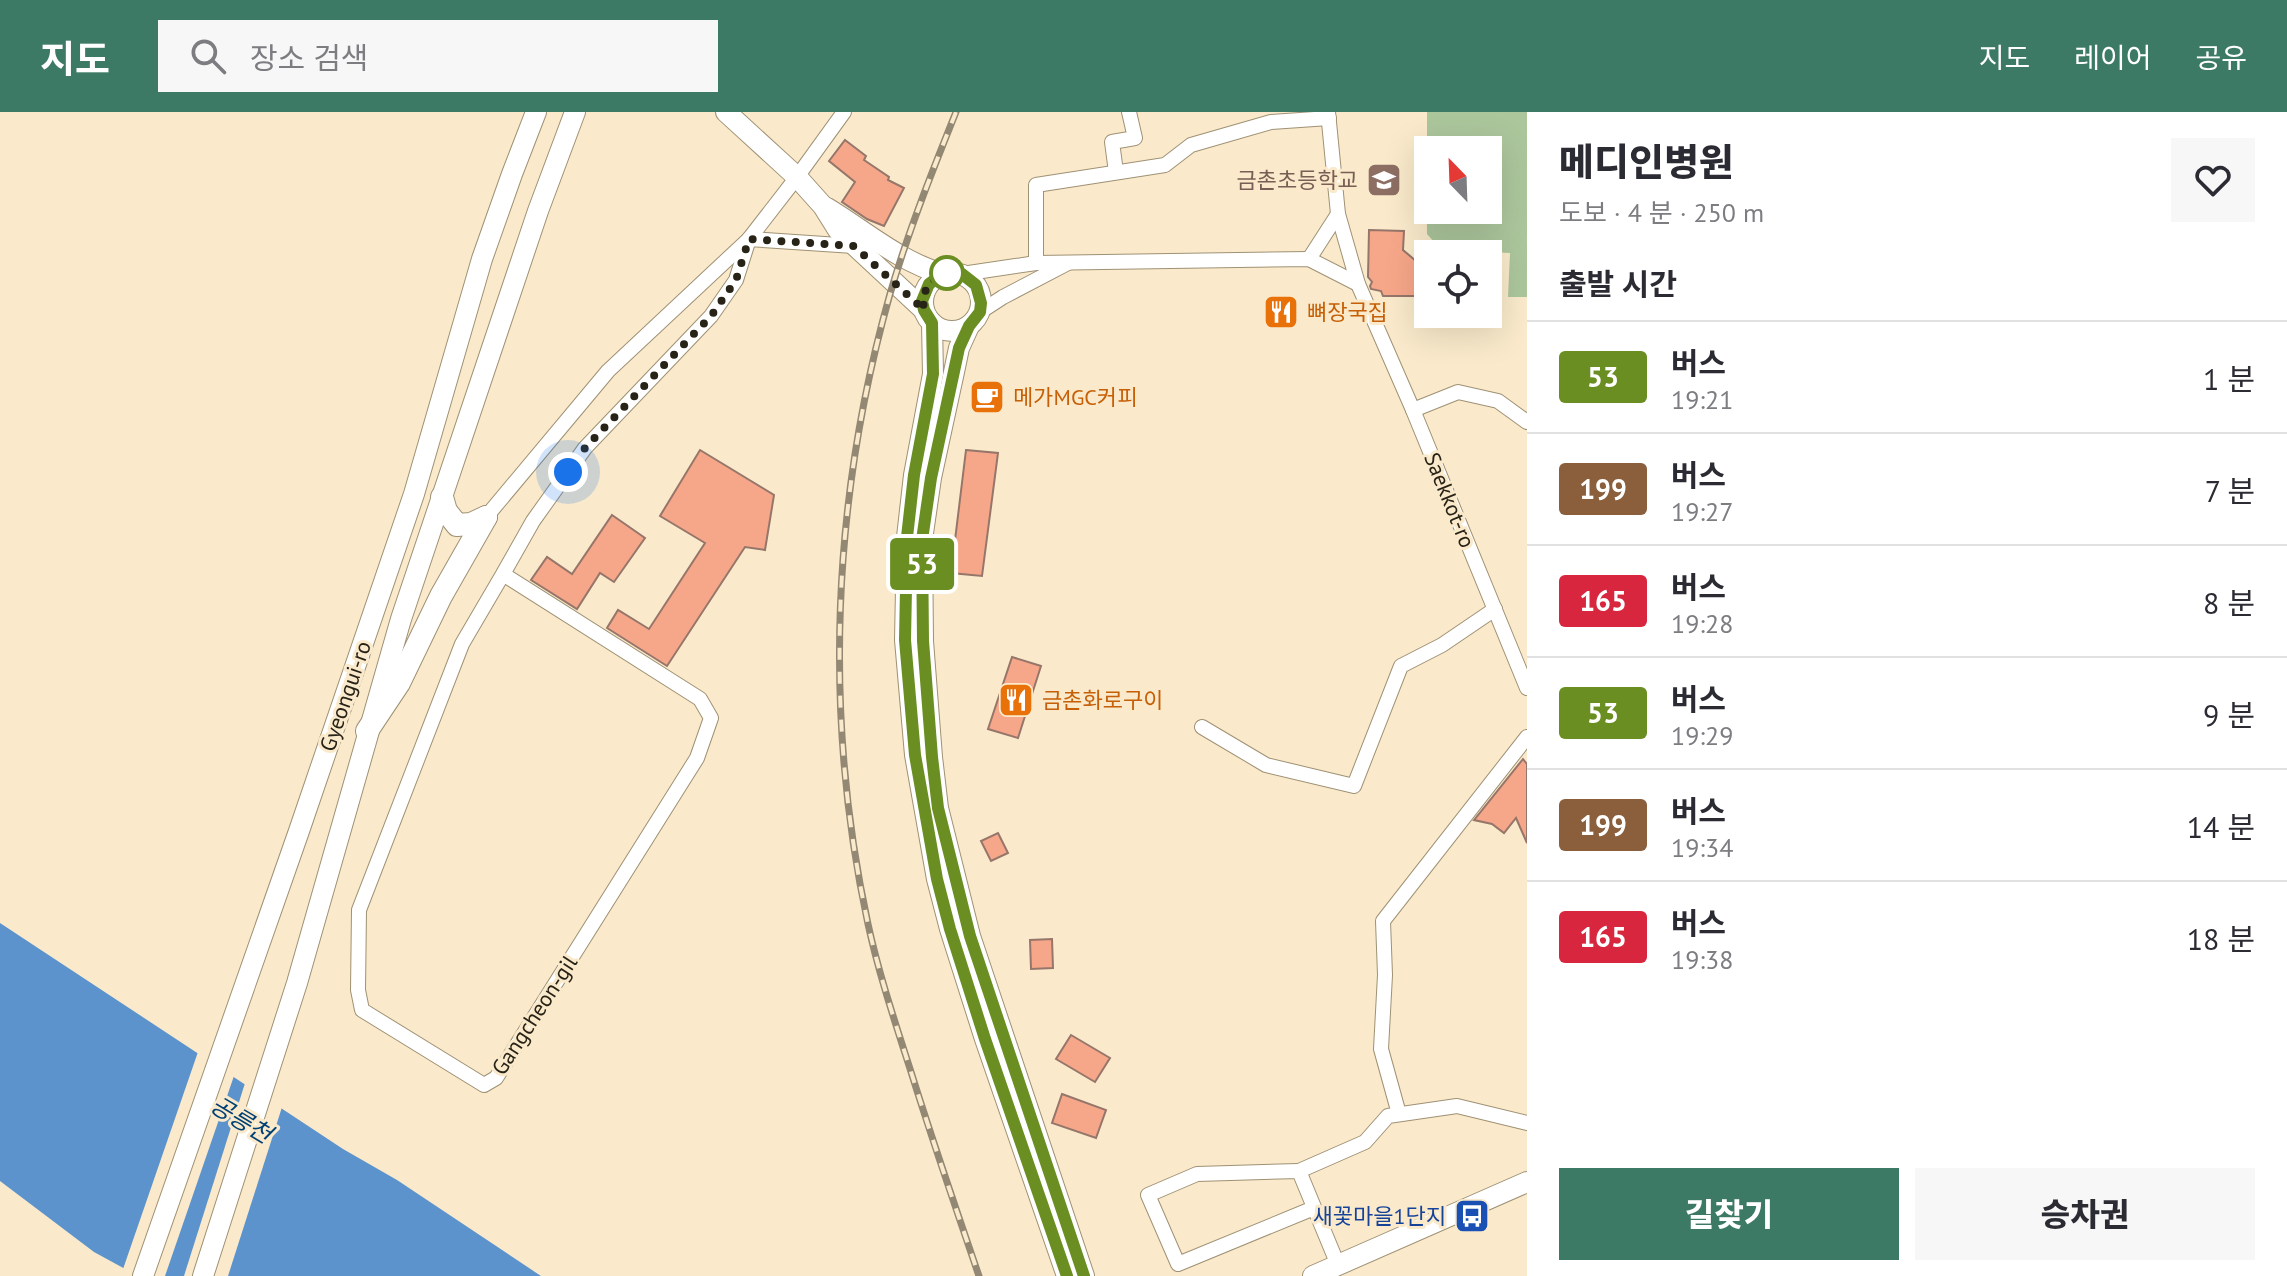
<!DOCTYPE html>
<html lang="ko">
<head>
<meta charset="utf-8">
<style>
	body { margin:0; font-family:"PT Sans","Noto Sans KR",sans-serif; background:#f7f7f7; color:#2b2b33; height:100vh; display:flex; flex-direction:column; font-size:30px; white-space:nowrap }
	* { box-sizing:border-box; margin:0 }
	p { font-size:26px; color:#7c7c81 }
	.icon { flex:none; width:44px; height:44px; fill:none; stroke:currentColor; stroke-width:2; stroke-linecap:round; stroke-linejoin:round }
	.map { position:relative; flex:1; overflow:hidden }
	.details { display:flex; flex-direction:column; background:#fff; width:760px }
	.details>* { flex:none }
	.badge { padding:0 16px; border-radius:6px; font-size:28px; line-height:52px }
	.needle { width:52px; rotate:337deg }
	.tools { position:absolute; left:1414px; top:24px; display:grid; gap:16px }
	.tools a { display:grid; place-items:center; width:88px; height:88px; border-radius:0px; background:#fff; box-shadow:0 8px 32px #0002; font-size:40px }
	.you { position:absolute; width:40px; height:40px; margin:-20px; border:6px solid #fff; border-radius:50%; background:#1a73e8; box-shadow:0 0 0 12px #1a73e833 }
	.map>.badge { position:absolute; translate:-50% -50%; box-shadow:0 0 0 4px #fff }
	h2 { padding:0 32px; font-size:30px; line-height:72px }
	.round { display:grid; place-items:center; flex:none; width:84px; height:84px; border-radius:0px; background:#f7f7f7 }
	.overview { display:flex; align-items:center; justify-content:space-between; height:136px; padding:0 32px }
	h1 { font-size:38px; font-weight:800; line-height:60px }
	.primary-button { display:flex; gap:16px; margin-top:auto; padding:16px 32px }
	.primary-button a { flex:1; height:92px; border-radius:0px; background:#3d7a65; color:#fff; font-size:32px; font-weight:800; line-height:92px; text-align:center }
	.primary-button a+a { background:#f7f7f7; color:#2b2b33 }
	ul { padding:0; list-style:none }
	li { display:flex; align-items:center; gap:24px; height:112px; padding:0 32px; border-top:2px solid #e1e1e2 }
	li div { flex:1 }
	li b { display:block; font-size:30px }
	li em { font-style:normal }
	li .badge { min-width:88px; font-weight:700; text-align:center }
	header { display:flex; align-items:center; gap:48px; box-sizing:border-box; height:112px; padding:0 40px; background:#3d7a65; color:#fff }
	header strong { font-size:38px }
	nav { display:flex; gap:44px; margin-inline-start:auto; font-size:28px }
	.search { width:560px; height:72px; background:#f7f7f7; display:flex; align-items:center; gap:20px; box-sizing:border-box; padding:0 28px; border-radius:0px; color:#7c7c81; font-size:30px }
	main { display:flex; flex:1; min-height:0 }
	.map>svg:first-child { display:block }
	.garden { fill:#acc69c; fill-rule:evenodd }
	.water { fill:#5c93cc }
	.pier { fill:#faeacb }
	.building { fill:#f7a789; stroke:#96766a; stroke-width:2 }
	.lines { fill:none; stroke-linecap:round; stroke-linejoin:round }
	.street-casing { stroke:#9f9174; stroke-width:16 }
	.secondary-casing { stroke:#9f9174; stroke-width:22 }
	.primary-casing { stroke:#9f9174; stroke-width:24 }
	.street { stroke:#fff; stroke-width:14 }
	.secondary { stroke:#fff; stroke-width:20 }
	.primary { stroke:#fff; stroke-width:22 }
	.rail-casing { stroke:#938873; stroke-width:7 }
	.rail { stroke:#faeacb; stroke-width:4; stroke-dasharray:12; stroke-linecap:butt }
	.line-casing { stroke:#fff; stroke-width:18 }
	.line { stroke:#6b8e23; stroke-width:12 }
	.walk { stroke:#282317; stroke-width:8; stroke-dasharray:0 14.4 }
	.stop-dot { fill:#fff; stroke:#6b8e23; stroke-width:4 }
	.labels { text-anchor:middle; stroke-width:6; stroke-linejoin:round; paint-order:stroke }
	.education-label { font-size:22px; fill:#785e54; stroke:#faeacb; text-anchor:end }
	.food-label { font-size:22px; fill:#c56008; stroke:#faeacb; text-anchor:start }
	.street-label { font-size:22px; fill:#282317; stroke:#faeacb }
	.transit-label { font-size:22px; fill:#164399; stroke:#faeacb; text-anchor:end }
	.water-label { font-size:24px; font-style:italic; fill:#004075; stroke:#faeacb }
</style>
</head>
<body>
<header>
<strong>지도</strong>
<div class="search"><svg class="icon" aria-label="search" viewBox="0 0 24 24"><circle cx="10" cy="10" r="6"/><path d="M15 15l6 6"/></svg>장소 검색</div>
<nav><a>지도</a><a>레이어</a><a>공유</a></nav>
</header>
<main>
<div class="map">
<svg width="1527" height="1164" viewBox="0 0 1527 1164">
	<rect width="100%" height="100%" fill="#faeacb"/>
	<!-- garden -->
	<path class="garden" d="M1427 0H1527V185H1508L1510 141 1441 138 1427 122ZM1428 38H1488V98H1428Z"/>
	<!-- water -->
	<path class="water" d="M0 811 343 1037 397 1068 541 1164H138L94 1140 0 1069Z"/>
	<!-- pier -->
	<g class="pier">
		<path d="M199 937 235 961 165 1164H130L122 1160Z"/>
		<path d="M246 968 283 992 228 1164H184Z"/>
	</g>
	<!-- building -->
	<g class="building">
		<path d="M845 28 866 44 864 48 889 65 888 68 904 76 884 114 867 107 842 90 855 70 829 49Z"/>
		<path d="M1369 118 1404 119 1403 138 1416 149 1428 150V184H1383L1381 179 1371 177 1370 174 1372 170 1368 165Z"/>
		<path d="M700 338 774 383 765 438 745 435 667 554 607 516 618 498 649 517 705 431 660 404Z"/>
		<path d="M966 338 998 341 982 464 951 461Z"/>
		<path d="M612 403 645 426 614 470 600 461 577 497 531 468 547 445 572 462Z"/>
		<path d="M1012 545 1041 554 1018 626 988 617Z"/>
		<path d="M1523 647 1527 652V731L1516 706 1504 721 1492 712 1474 708Z"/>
		<path d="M998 721 1008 741 991 749 981 729Z"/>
		<path d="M1052 827 1053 856 1031 857 1030 828Z"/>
		<path d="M1071 923 1110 946 1095 970 1056 947Z"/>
		<path d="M1062 982 1106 998 1096 1026 1052 1011Z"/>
	</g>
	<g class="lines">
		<!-- street casing -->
		<g class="street-casing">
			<g id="street">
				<path d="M1328 0 1338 102 1358 172 1413 298 1527 576"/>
				<path d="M1116 60 1112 30 1135 26 1129 0"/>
				<path d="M1309 147 1338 102"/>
				<path d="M1036 151V73L1165 53 1191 33 1271 10 1329 6"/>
				<path d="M962 162 1036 151 1309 147 1358 172"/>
				<path d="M980 200 1003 185 1068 151"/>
				<path d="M1413 298 1458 280 1498 289 1527 310"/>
				<path d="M486 405 608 259 749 127 797 65 844 0"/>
				<path d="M503 462 462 532 359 798 358 878 362 898 484 973 496 966 697 646 711 606 700 587 503 462 533 409 585 336 711 204 736 168 749 127 854 134"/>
				<path d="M1202 615 1266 653 1354 674 1401 554 1442 533 1495 497"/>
				<path d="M1399 1002 1381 937 1385 863 1383 809 1527 625"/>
				<path d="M1299 1059 1365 1030 1388 1004 1457 994 1527 1011"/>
				<path d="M1314 1096 1178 1152 1148 1083 1197 1062 1299 1059 1338 1153"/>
			</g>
		</g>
		<!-- secondary casing -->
		<g class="secondary-casing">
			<g id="secondary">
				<path d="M726 0 797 65 823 94 838 118 924 198"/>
				<path d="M827 96C865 119 900 150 943 162"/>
				<circle cx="952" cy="190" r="29"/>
				<path d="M932 211 933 262 914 363 907 425 905 528 915 643 937 767 950 817 985 927 1067 1164"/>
				<path d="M969 214 959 236 954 260 931 366 922 428 923 529 932 645 938 696 970 824 1084 1164"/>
				<path d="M143 1164 299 719 414 382 482 147 512 62 536 0"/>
				<path d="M203 1164 297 871 401 507 538 99 575 0"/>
				<path d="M1313 1164 1527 1070"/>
			</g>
		</g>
		<!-- primary casing -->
		<g class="primary-casing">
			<g id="primary">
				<path d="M442 385 446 399 457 413 471 412 486 405"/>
				<path d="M367 619 399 571 441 484 486 405"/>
			</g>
		</g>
		<!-- street -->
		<use href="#street" class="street"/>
		<!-- secondary -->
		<use href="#secondary" class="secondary"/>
		<!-- primary -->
		<use href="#primary" class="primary"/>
		<!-- rail casing -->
		<g class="rail-casing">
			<path id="rail" d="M956 0C932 60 908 120 890 182 832 387 823 603 868 812 879 863 896 913 912 963 933 1030 956 1097 979 1164"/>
		</g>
		<!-- rail -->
		<use href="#rail" class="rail"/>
	</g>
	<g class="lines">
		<!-- line casing -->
		<g class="line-casing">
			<path id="line" d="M1067 1164 985 927 950 817 937 767 915 643 905 528 907 425 914 363 933 262 932 211 924 198 922 189 929 172 943 162 953 161 962 162 976 173 981 191 980 200 969 214 959 236 931 366 922 428 923 529 932 645 938 696 970 824 1084 1164"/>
		</g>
		<!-- line -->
		<use href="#line" class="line"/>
		<!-- walk -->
		<path class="walk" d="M568 360 585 336 711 204 736 168 749 127 854 134 924 198C921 179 929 167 947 161"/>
	</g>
	<!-- icons -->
	<defs>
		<g id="school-square" transform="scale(1.8)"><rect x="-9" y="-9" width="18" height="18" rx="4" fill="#8d6e63" stroke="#faeacb"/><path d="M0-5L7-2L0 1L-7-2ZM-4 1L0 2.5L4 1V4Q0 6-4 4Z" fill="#fff"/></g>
		<g id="restaurant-square" transform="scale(1.8)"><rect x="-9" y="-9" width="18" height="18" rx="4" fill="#e8710a" stroke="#faeacb"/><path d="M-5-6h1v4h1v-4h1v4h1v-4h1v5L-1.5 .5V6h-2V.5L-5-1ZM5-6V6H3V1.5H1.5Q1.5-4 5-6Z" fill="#fff"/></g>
		<g id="cafe-square" transform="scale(1.8)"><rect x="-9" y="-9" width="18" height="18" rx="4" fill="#e8710a" stroke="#faeacb"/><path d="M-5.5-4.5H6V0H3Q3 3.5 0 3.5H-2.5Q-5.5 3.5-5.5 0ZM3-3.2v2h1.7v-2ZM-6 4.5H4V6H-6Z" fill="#fff"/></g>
		<g id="bus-square" transform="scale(1.8)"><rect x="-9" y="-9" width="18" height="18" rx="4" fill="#1a4fb4" stroke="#faeacb"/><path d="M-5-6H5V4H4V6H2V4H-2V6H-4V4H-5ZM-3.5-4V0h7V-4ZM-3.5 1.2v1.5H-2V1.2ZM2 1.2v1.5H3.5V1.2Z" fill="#fff"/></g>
	</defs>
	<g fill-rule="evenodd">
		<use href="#school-square" x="1384" y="68"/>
		<use href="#restaurant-square" x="1281" y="200"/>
		<use href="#cafe-square" x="987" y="285"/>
		<use href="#restaurant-square" x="1016" y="588"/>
		<use href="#bus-square" x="1472" y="1104"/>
	</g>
	<!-- markers -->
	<circle class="stop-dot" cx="947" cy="161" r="16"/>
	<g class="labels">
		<!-- education labels -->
		<g class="education-label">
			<text x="1358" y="76">금촌초등학교</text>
		</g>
		<!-- food labels -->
		<g class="food-label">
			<text x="1307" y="208">뼈장국집</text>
			<text x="1013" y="293">메가MGC커피</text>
			<text x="1042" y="596">금촌화로구이</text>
		</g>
		<!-- street labels -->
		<g class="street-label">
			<text transform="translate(1450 388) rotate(68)" y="8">Saekkot-ro</text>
			<text transform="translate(345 584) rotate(-71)" y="8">Gyeongui-ro</text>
			<text transform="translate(534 903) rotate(-57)" y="8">Gangcheon-gil</text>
		</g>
		<!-- transit labels -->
		<g class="transit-label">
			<text x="1446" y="1112">새꽃마을1단지</text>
		</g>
		<!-- water labels -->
		<g class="water-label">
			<text transform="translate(241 1008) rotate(31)" y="8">공릉천</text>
		</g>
	</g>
</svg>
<div class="tools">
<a><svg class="needle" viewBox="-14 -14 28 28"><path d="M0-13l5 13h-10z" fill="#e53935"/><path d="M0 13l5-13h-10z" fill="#7c7c81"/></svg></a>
<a><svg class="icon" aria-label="locate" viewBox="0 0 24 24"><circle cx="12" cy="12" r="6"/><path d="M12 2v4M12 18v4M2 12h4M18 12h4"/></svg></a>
</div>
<div class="you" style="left:568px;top:360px"></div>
<b class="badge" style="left:922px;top:452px;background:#6b8e23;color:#fff">53</b>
</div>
<section class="details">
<div class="overview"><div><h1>메디인병원</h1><p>도보 · 4 분 · 250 m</p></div><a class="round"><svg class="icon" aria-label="heart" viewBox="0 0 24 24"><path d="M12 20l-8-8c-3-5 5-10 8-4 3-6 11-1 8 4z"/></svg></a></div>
<h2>출발 시간</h2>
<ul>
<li><span class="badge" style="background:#6b8e23;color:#fff">53</span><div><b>버스</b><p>19:21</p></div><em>1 분</em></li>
<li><span class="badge" style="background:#8b5e3c;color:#fff">199</span><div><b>버스</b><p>19:27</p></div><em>7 분</em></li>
<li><span class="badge" style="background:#d7263d;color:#fff">165</span><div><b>버스</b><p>19:28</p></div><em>8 분</em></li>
<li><span class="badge" style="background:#6b8e23;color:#fff">53</span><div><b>버스</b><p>19:29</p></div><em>9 분</em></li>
<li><span class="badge" style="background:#8b5e3c;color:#fff">199</span><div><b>버스</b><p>19:34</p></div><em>14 분</em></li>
<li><span class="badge" style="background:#d7263d;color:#fff">165</span><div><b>버스</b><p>19:38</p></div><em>18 분</em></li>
</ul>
<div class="primary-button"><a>길찾기</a><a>승차권</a></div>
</section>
</main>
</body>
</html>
